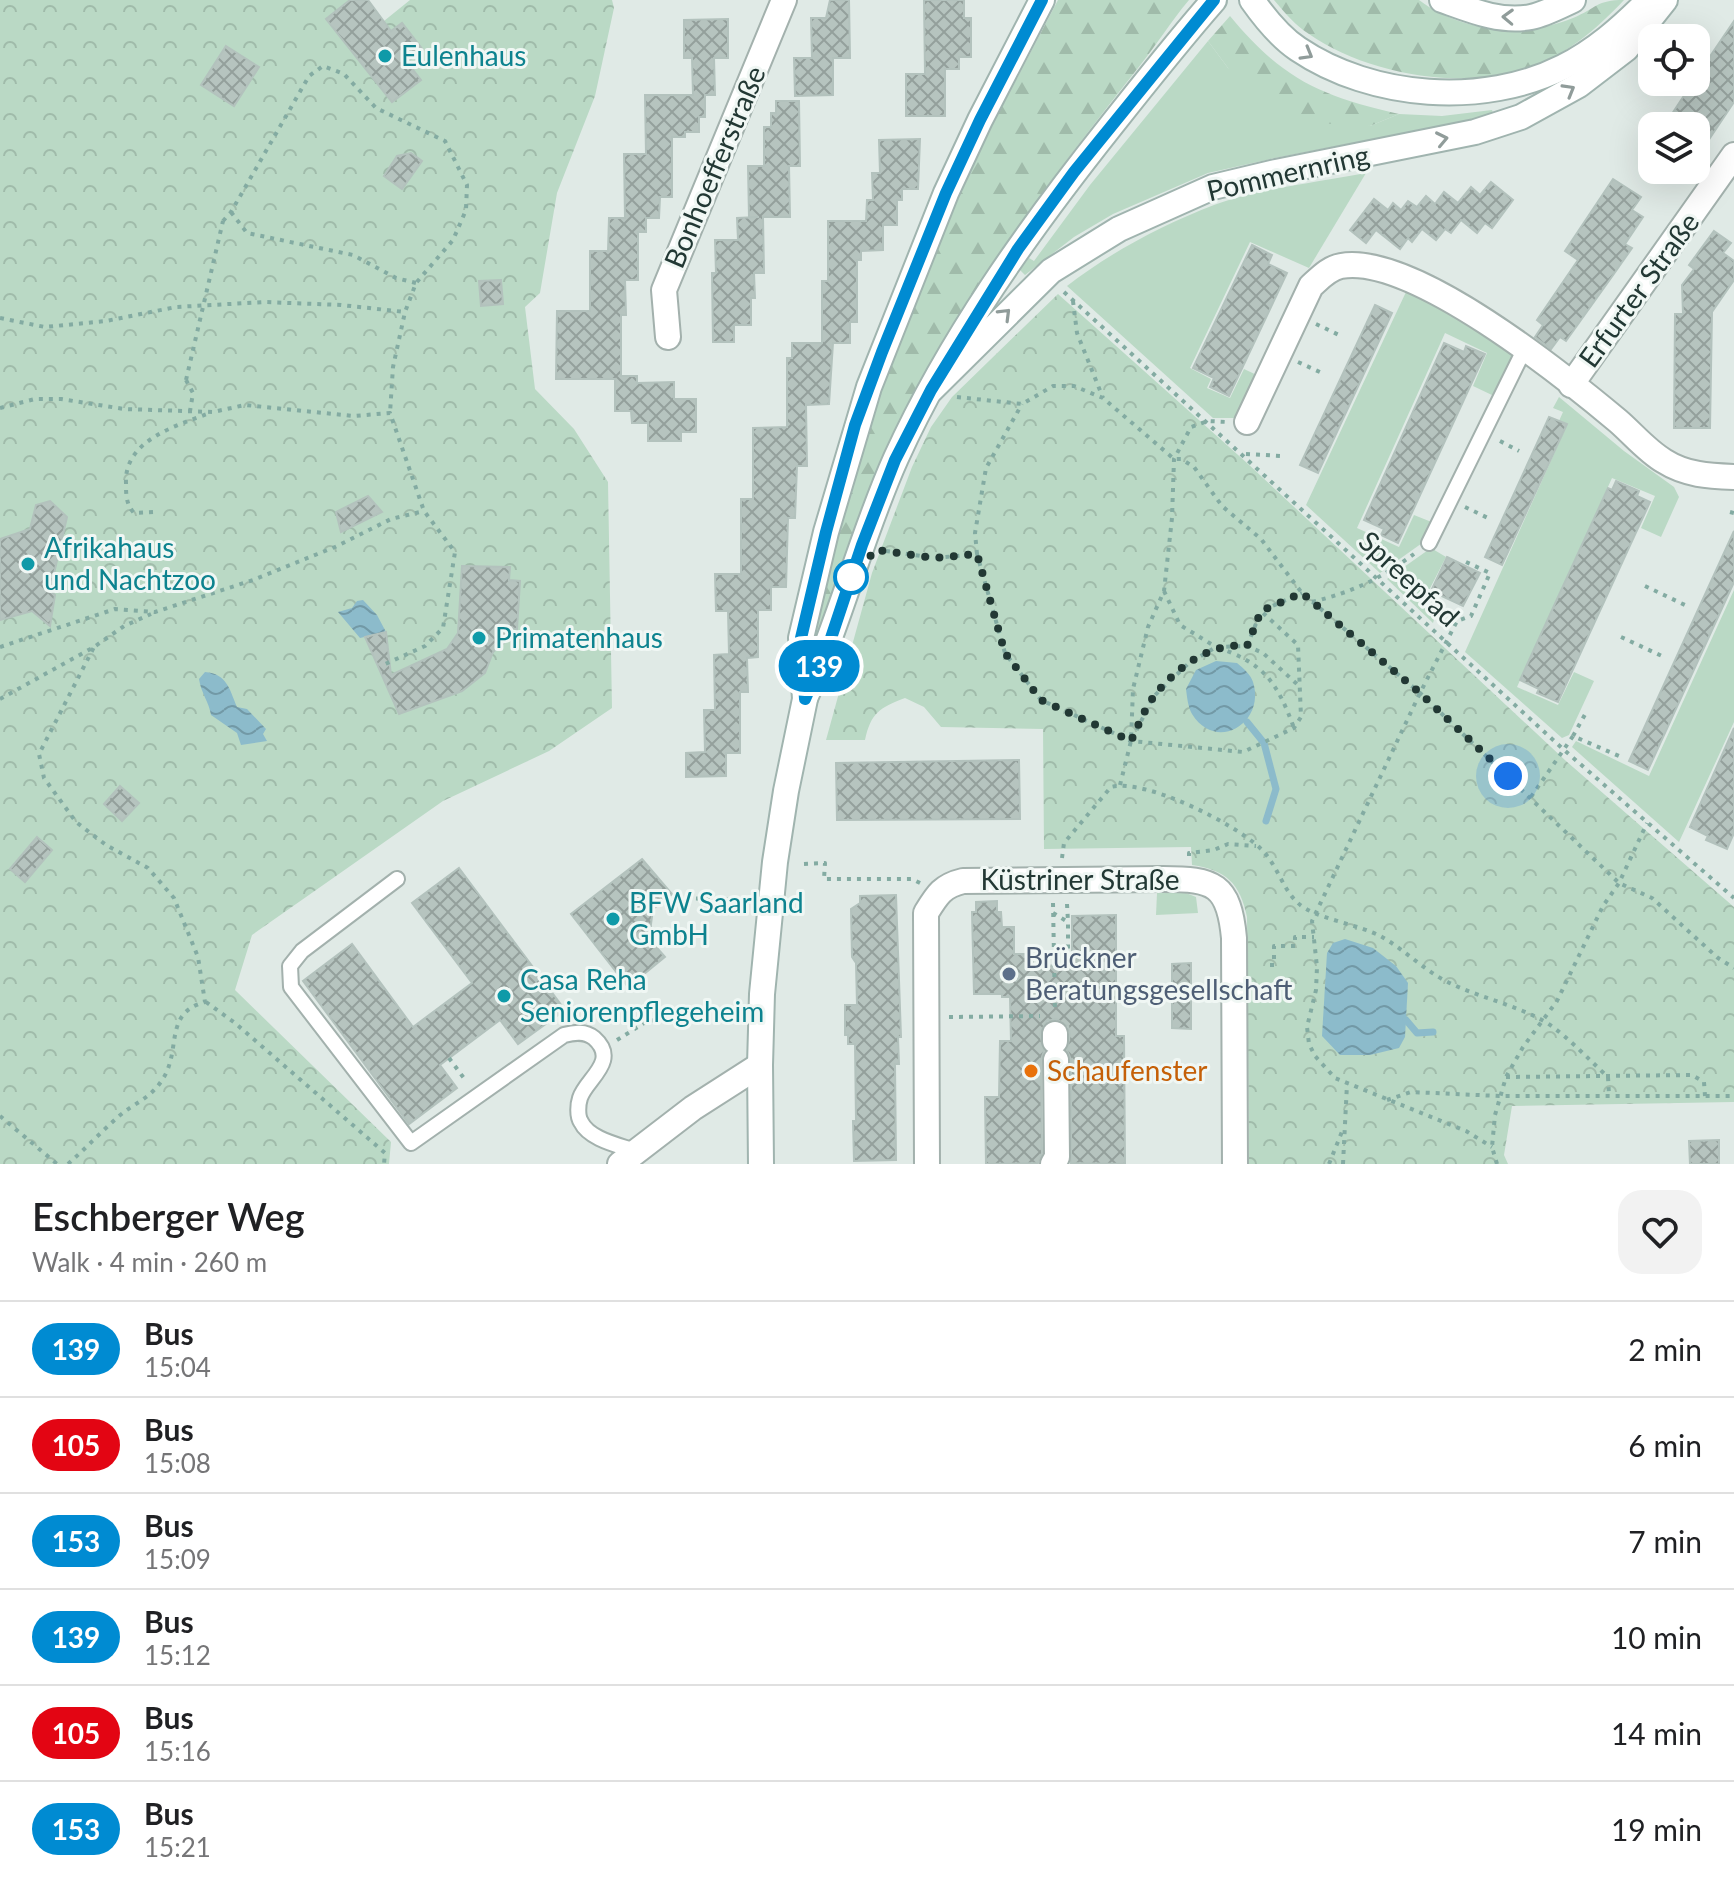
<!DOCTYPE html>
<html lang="en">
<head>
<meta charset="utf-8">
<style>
	body { margin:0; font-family:Lato,sans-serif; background:#f2f2f2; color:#202124; height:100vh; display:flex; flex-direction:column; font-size:30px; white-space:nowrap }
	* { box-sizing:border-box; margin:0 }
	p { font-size:26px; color:#757577 }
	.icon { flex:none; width:44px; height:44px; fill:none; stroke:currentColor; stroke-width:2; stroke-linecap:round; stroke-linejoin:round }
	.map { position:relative; height:1164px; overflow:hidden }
	.panel { display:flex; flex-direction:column; background:#fff; flex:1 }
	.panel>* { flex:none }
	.badge { padding:0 16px; border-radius:26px; font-size:28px; line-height:52px }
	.fabs { position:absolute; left:1638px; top:24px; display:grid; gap:16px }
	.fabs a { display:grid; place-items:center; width:72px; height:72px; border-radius:16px; background:#fff; box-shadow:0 8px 32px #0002; font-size:40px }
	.you { position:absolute; width:40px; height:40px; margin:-20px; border:6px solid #fff; border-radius:50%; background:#1a73e8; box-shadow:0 0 0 12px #1a73e833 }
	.map>.badge { position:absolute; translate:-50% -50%; box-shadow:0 0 0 4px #fff }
	.round { display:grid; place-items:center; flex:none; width:84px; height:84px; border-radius:24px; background:#f2f2f2 }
	.headline { display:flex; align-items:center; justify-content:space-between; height:136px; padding:0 32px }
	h1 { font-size:38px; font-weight:600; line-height:60px }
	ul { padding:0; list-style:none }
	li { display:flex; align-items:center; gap:24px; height:96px; padding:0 32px; border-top:2px solid #e0e0e0 }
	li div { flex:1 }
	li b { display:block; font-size:30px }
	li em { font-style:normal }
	li .badge { min-width:88px; font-weight:700; text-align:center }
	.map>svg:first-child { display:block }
	.grass { fill:#bad9c5 }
	.forest { fill:url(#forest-firs) }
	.park { fill:url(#park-crowns) }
	.water { fill:url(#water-waves) }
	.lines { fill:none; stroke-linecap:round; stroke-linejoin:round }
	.stream { stroke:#8cbbcb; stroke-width:7 }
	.building { fill:url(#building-cross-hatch); stroke:#b3c2bd; stroke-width:2 }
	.lane-casing { stroke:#a3b1ad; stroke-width:18 }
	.street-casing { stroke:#a3b1ad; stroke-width:28 }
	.secondary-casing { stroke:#a0b4af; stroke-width:28 }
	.path { stroke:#83aba2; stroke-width:4; stroke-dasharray:4 6; stroke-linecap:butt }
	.lane { stroke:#fff; stroke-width:14 }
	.street { stroke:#fff; stroke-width:24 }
	.secondary { stroke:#fff; stroke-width:24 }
	.path-bridge { stroke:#83aba2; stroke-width:4; stroke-dasharray:4 6; stroke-linecap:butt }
	.oneway { stroke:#909c9a }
	.line-casing { stroke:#fff; stroke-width:18 }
	.line { stroke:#008bd2; stroke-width:12 }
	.walk { stroke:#223834; stroke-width:8; stroke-dasharray:0 14.4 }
	.culture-dot { fill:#0f9aa8; stroke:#f0f7f4; stroke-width:3 }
	.stop-dot { fill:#fff; stroke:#008bd2; stroke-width:4 }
	.service-dot { fill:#5c6f8a; stroke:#f0f7f4; stroke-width:3 }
	.food-dot { fill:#e8710a; stroke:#f0f7f4; stroke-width:3 }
	.labels { text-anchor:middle; stroke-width:6; stroke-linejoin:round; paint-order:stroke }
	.culture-label { font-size:28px; fill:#0d838f; stroke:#f0f7f4; text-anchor:start }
	.street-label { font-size:28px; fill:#223834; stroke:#f0f7f4 }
	.service-label { font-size:28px; fill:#4e5e75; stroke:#f0f7f4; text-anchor:start }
	.food-label { font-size:28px; fill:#c56008; stroke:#f0f7f4; text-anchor:start }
</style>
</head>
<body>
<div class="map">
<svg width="1734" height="1164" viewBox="0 0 1734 1164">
	<defs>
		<pattern id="forest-firs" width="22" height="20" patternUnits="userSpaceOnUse" patternTransform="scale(2)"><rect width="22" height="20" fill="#bad9c5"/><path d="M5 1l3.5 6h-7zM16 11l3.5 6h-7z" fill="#a0bbaa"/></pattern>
		<pattern id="park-crowns" width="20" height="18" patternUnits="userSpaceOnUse" patternTransform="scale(2)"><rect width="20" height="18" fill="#bad9c5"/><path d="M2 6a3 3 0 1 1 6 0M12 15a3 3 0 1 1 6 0" fill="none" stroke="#a0bbaa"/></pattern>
		<pattern id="water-waves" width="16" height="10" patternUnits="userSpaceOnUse" patternTransform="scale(2)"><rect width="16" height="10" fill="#8cbbcb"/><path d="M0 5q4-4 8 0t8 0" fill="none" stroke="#7299a6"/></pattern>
		<pattern id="building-cross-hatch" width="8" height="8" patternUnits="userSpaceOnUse" patternTransform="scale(2)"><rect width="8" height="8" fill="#b6c4bf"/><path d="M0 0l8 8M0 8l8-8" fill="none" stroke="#94a09c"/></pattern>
	</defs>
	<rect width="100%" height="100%" fill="#e0eae6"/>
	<!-- grass -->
	<g class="grass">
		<path d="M1208 41 1228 68 1370 126 1399 114 1442 116 1492 110 1493 113 1471 120 1275 158 1208 173 1113 214 1074 237 1025 275 1020 270 1029 258 1034 261 1090 185Z"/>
		<path d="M1366 173 1309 268 1250 242 1190 368 1211 379 1207 388 1230 398 1244 369 1261 377 1242 418H1213L1067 286C1111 252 1162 225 1214 205 1257 189 1319 182 1366 173Z"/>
		<path d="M1406 292 1454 315 1507 348 1513 356 1494 396 1473 386 1487 353 1445 333 1357 528 1399 547 1414 515 1434 523 1425 541 1380 573 1306 505Z"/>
		<path d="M1559 397 1624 451 1674 487 1679 497 1661 537 1641 528 1655 496 1612 478 1517 687 1558 705 1574 672 1594 681 1569 735 1562 738 1465 652 1567 425 1559 421 1563 412 1553 408Z"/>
		<path d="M1431 548 1446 557 1424 600 1437 610 1433 623 1387 579Z"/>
		<path d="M1734 590V722L1679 842 1572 747 1576 741 1649 776Z"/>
		<path d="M1157 893H1186L1196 897 1198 913 1156 915Z"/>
	</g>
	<!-- forest -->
	<g class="forest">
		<path d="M1058 0H1189C1171 21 1156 46 1138 68 1042 189 951 313 885 453 857 513 837 579 817 642L811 640 836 535 880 392 958 199 992 126Z"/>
		<path d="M1274 0H1419C1461 32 1524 38 1573 18 1597 8 1596 0 1624 0 1597 29 1564 57 1526 69 1461 91 1364 73 1309 34 1296 26 1284 12 1274 0Z"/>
		<path d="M1230 16C1282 79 1320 96 1399 114L1370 126 1316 123 1263 100 1228 68 1208 41Z"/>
	</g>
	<!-- park -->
	<g class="park">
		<path d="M0 0H368L384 21 410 0H612L614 8 595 96 557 193 540 293 525 307 535 389 574 429 608 482 612 708 549 751 443 801 252 935 235 990 391 1142 389 1164H0Z"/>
		<path d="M1058 294 1247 463 1566 761 1734 907V1102L1512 1106 1504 1155 1508 1164H1249L1247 917C1240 883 1226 870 1192 865L1191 847 1044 849 1043 729 941 727 924 707 905 698C879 708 871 713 865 740H826L872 573 912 467 931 427 952 397Z"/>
	</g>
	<!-- water -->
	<g class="water">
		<path d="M363 600 377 615 386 632 360 638 338 612 352 608 357 601Z"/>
		<path d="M1216 661 1237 663C1243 668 1251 675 1253 682 1266 723 1216 753 1192 714 1188 707 1187 697 1186 689L1196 670Z"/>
		<path d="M205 672C227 674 229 688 237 707L247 709 266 729 263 734 267 741 241 745 237 733 211 715C209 702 201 693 199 679Z"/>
		<path d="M1345 939 1373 948 1396 966 1408 983 1405 1037 1399 1048 1370 1055H1340L1322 1036 1327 953 1333 943Z"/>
	</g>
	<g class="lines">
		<!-- stream -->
		<g class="stream">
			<path d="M1247 722 1264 743 1276 789 1266 821"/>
			<path d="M1406 1020 1417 1033 1433 1032"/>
		</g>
	</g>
	<!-- building -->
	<g class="building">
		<path d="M350 0H368L391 31 402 23 423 50 407 62 421 80 392 102 326 19Z"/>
		<path d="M830 0H849L850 58H833V95L795 96 794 58H812L811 18H826Z"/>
		<path d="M924 0H964V18H971V57H959V69H945V116H906V74H925Z"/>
		<path d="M728 19V58H714L715 95H705V117H699V132H685V137H672V197H660L659 218H646V232H638V280H625L626 315H621V376H637V383L674 382V399H696V432H681V441H648V423H632L631 411H615V379H556L557 311H590V251H608L609 218H625L624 154H646L645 95H693L692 58H684V20Z"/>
		<path d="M1734 21V102L1696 159V126H1664L1693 82H1696V77Z"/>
		<path d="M226 46 259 67 234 106 201 85Z"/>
		<path d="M776 101H799L800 166H789L790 217H763L764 273H754L755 298H751V325H734V342H713L712 273H716L715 240H738L737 218 759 217H749L748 166H764V127H771V113H776Z"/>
		<path d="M920 139 918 189H902V200H897V225H883V250L861 251V260H857V322H850V343H833L829 404 806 405 807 466H797L795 518H788L786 587H771V610H758V657L747 658 748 692H740V753H726V776L686 777V753L705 752 704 710H715L714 655 729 654 728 611H716L715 574H741V499H753V428L787 427V358H792V343H822V281H828V221H866L867 200H873L872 173H880L879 140Z"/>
		<path d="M411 153 422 161 402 189 384 176 397 156Z"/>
		<path d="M1613 179 1641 197 1632 210 1643 217 1625 244 1632 248 1611 278 1566 341 1560 337 1551 349 1535 337 1543 325 1537 320 1578 260 1565 251Z"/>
		<path d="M1491 182 1513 200 1492 228 1485 223 1477 233 1461 220 1451 233 1445 229 1436 240 1422 229 1412 242 1408 238 1400 249 1376 230 1366 243 1350 230 1374 199 1388 210 1393 203 1401 210 1408 201 1417 207 1426 196 1435 204 1444 192 1458 203 1471 187 1480 195Z"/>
		<path d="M1714 231 1731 243 1723 253 1734 261V280L1712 312 1710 428H1674L1675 314H1683L1682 285 1694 269 1689 265Z"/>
		<path d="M1252 245 1272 255 1268 264 1287 273 1229 396 1210 387 1214 378 1193 368Z"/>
		<path d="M501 280 503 304 481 306 479 281Z"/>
		<path d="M1375 305 1392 313 1318 473 1300 465Z"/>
		<path d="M1444 343 1464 352 1466 346 1485 354 1398 543 1381 535 1384 529 1364 520Z"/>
		<path d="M1549 417 1567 424 1502 565 1485 557Z"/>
		<path d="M1616 481 1639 491 1637 496 1650 502 1558 702 1537 693 1539 689 1520 680 1608 488 1612 490Z"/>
		<path d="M368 496 382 512 341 532 336 512Z"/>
		<path d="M50 501 67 517 50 591 55 595 50 626 32 611 0 620V539L30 529 36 505Z"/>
		<path d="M1734 531V582L1648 770 1629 761Z"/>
		<path d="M1447 557 1480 573 1463 606 1431 591Z"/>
		<path d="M462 566 510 567 509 580 520 581 517 629 505 628 504 643 493 652 485 673 462 691 399 714 365 637 386 632 391 675 447 649 458 633Z"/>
		<path d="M1734 728V833L1727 849 1706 840 1708 836 1690 827Z"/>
		<path d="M1019 760 1020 819 837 820 836 763Z"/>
		<path d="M120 786 139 803 122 821 104 804Z"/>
		<path d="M37 837 52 850 25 882 10 869Z"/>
		<path d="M642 859 672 894 653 909 651 924 650 940 665 957 628 987 571 914Z"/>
		<path d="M459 868 565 1010 518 1044 500 1020 440 1065 457 1088 409 1124 303 981 352 944 413 1027 472 983 412 903Z"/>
		<path d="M896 895 901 1037H898L899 1064H895L896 1160 854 1161 853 1121H856L855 1044H848V1035H845V1005H857L856 963 852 957 851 909 860 903V896Z"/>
		<path d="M997 901V912H1001L1002 927H1014V954H1033V966L1072 965V916L1116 915V1036H1124L1125 1164 1071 1163V1060L1067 1050 1070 1034 1068 1026 1056 1019 1047 1021 1040 1034 1044 1051 1041 1060 1042 1153 1038 1163 986 1164 985 1097H999L1000 1041H1011L1010 997H1002V994H974L972 912H976V902Z"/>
		<path d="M1191 963V1029L1172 1028V964Z"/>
		<path d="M1719 1140V1164H1690L1689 1141Z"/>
	</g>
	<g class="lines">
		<!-- lane casing -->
		<g class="lane-casing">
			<g id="lane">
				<path d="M1429 543 1525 348"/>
				<path d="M397 879 302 951 290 966 291 987 411 1143 564 1035C575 1032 585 1031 594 1038 620 1061 586 1079 580 1098 578 1104 577 1116 581 1122 589 1139 618 1145 635 1151"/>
			</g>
		</g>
		<!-- street casing -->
		<g class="street-casing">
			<g id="street">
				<path d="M668 337 664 290 784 0"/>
				<path d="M1571 385 1734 155"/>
				<path d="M1247 422 1311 286C1320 278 1329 268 1341 266 1412 253 1564 376 1618 421 1633 434 1647 451 1664 461 1686 475 1709 476 1734 477"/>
				<path d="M1055 1034V1041"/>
				<path d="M620 1164 693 1108 760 1065"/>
				<path d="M927 1164 926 913C937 895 942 886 963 881L1163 879C1214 879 1229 884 1234 938L1235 1164"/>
				<path d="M1053 1164 1057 1157 1056 1060"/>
			</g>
		</g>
		<!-- secondary casing -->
		<g class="secondary-casing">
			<g id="secondary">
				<path d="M1252 0C1264 17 1280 37 1298 49 1372 99 1484 107 1563 67 1595 51 1621 28 1646 3"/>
				<path d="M1442 0C1470 10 1500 23 1531 17 1545 14 1560 6 1573 0"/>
				<path d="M931 390 1051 271 1119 229 1213 187 1276 172 1475 132 1521 117 1579 85 1626 49 1665 0"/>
				<path d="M806 696C841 619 861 536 896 458 950 339 1029 229 1110 127 1144 84 1178 41 1214 0"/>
				<path d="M761 1164 760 1065 762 994 775 862 786 791 805 699 801 638 826 532 869 387 946 193 980 120 1042 0"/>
			</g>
		</g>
		<!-- path -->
		<g class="path">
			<path d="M231 212 247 233 353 255 396 278 416 283"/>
			<path d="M223 221 231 212 309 76 323 66 344 74 376 108 445 141 467 185 466 210 453 240 416 283 405 312 393 367 390 413"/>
			<path d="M1064 292 1563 749 1734 898"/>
			<path d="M1073 301 1077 333 1103 398"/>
			<path d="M0 318 45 327 106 321 176 307 265 302 341 305 405 312"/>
			<path d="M1316 324 1339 335"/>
			<path d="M1298 362 1322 373"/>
			<path d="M186 380 193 393 190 411"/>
			<path d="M957 397 1022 404 1053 386H1074L1103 398 1174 459H1181L1194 467 1222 506 1261 539 1302 593 1420 693 1619 883 1652 898 1718 958 1734 968"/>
			<path d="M0 408 35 399H61L124 409 213 412 245 405 354 416 390 413 424 511 455 552 443 628 425 646 383 665"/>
			<path d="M1500 441 1519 451"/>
			<path d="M1246 454 1282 456"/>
			<path d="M1465 507 1488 518"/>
			<path d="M153 512 134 513C126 504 126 495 126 483 124 441 175 426 207 414"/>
			<path d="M1730 512 1734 513"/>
			<path d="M886 551 935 558 977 554 1005 653 1041 700 1131 741 1243 752 1294 728 1301 717 1298 645 1261 611 1302 593"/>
			<path d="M977 554 975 533 986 468 1022 404"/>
			<path d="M1466 562 1490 573 1471 616 1457 621 1420 693 1312 921 1317 967 1316 990 1307 1027 1309 1044 1315 1056 1335 1078 1466 1131 1492 1147"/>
			<path d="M1645 586 1687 606"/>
			<path d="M1164 591 1180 625 1216 647 1247 646 1263 653 1298 685"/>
			<path d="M1312 602C1355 591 1378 580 1414 554"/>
			<path d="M1621 637 1664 657"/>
			<path d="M1247 646 1261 611"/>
			<path d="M0 647 115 609 155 612 253 580 335 547 391 519 424 511"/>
			<path d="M0 699 94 647 124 626 151 614"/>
			<path d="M1573 736 1587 711"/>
			<path d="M1132 739 1154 696 1189 663 1216 647C1264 663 1277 682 1294 728"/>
			<path d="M1120 785 1131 741 1133 689 1148 627 1164 591 1172 518 1174 459 1191 427 1208 421 1227 422"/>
			<path d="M1531 797 1573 736 1619 756"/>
			<path d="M1189 856V853L1214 850 1228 844 1256 846"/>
			<path d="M1062 858 1064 843 1111 787C1145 778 1235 824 1260 848 1278 865 1282 889 1298 903 1315 919 1359 924 1382 937 1403 949 1421 967 1442 979 1473 996 1507 1002 1538 1018 1560 1028 1589 1060 1608 1077L1609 1095"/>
			<path d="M804 864 825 863 824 879H912L920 883"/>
			<path d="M686 898 736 900"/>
			<path d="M1053 903 1055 1010"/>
			<path d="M1067 904 1068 922"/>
			<path d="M1053 913 1068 922V965"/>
			<path d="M1270 965H1274V946H1295V937H1314"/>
			<path d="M206 1002 235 1023 385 1153 384 1164"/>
			<path d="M949 1017 1040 1016"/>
			<path d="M617 1040 649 1020 657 1021"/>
			<path d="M449 1058 466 1081"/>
			<path d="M1506 1077 1692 1075 1704 1082 1705 1096"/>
			<path d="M1387 1100 1411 1092 1499 1096H1734"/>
			<path d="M0 1116 57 1164"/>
			<path d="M68 1164C85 1149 101 1132 118 1117 135 1102 151 1099 164 1077 181 1048 164 1013 205 1002L198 957 174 898 148 868 106 845 76 822 44 778 39 754 94 647"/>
			<path d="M1329 1164 1343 1129"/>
			<path d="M1343 1164 1347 1084"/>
			<path d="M1497 1164 1492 1147 1495 1115 1506 1077 1523 1047 1557 1001 1603 906 1619 883 1647 823"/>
		</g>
		<!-- lane -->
		<use href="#lane" class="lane"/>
		<!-- street -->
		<use href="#street" class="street"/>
		<!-- secondary -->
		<use href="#secondary" class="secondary"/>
		<!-- path-bridge -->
		<path class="path-bridge" d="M186 380 223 221"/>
	</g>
	<!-- one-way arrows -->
	<defs><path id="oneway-chevron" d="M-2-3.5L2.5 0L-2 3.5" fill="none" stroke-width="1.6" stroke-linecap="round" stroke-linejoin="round" transform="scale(2)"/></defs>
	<g class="oneway">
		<use href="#oneway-chevron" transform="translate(1508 17) rotate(-178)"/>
		<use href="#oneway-chevron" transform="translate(1307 54) rotate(30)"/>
		<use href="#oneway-chevron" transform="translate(1569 90) rotate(-30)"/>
		<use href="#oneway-chevron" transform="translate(1442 139) rotate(-12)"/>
		<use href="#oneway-chevron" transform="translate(1005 314) rotate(-45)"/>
	</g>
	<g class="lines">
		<!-- line casing -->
		<g class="line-casing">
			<path id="line" d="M1042 0 980 120 946 193 882 352 855 425 826 532 801 638 805 699 829 644 862 545 895 460 931 390 1018 249 1074 172 1214 0"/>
		</g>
		<!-- line -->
		<use href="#line" class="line"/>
		<!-- walk -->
		<path class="walk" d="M851 577 876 550 935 558 977 554 1005 653 1041 700 1131 741C1138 726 1145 708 1155 695 1177 667 1211 642 1247 646L1261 611 1302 593 1420 693 1508 776"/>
	</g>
	<!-- markers -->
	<g class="culture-dot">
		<circle cx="385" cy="56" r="8"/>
		<circle cx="28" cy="564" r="8"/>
		<circle cx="479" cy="638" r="8"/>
		<circle cx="613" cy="919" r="8"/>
		<circle cx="504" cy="996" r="8"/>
	</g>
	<circle class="stop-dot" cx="851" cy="577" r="16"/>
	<circle class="service-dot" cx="1009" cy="974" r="8"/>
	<circle class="food-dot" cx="1031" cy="1071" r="8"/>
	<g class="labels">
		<!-- culture labels -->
		<g class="culture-label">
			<text x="401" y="66">Eulenhaus</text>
			<text x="44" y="558">Afrikahaus<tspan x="44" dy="32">und Nachtzoo</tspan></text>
			<text x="495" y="648">Primatenhaus</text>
			<text x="629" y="913">BFW Saarland<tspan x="629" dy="32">GmbH</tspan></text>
			<text x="520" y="990">Casa Reha<tspan x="520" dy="32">Seniorenpflegeheim</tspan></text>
		</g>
		<!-- street labels -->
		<g class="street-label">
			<text transform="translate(715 167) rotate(-67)" y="10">Bonhoefferstraße</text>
			<text transform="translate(1288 173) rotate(-13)" y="10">Pommernring</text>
			<text transform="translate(1639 290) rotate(-54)" y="10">Erfurter Straße</text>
			<text transform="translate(1409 579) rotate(43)" y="10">Spreepfad</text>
			<text x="1080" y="890">Küstriner Straße</text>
		</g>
		<!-- service labels -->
		<g class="service-label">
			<text x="1025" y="968">Brückner<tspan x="1025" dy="32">Beratungsgesellschaft</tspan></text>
		</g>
		<!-- food labels -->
		<g class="food-label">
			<text x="1047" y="1081">Schaufenster</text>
		</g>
	</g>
</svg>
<div class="fabs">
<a><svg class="icon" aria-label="locate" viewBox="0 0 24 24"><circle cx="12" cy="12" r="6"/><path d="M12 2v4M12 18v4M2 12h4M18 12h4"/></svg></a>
<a><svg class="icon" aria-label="layers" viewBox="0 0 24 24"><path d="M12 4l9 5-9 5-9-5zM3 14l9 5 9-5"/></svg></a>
</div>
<div class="you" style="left:1508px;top:776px"></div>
<b class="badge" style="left:819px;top:666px;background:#008bd2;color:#fff">139</b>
</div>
<section class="panel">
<div class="headline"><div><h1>Eschberger Weg</h1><p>Walk · 4 min · 260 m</p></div><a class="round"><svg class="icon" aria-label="heart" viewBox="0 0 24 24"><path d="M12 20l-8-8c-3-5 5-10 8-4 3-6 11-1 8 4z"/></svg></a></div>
<ul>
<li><span class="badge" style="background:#008bd2;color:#fff">139</span><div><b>Bus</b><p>15:04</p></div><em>2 min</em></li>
<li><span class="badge" style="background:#e30513;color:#fff">105</span><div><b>Bus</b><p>15:08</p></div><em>6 min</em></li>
<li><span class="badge" style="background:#008bd2;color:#fff">153</span><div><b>Bus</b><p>15:09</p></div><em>7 min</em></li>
<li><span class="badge" style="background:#008bd2;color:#fff">139</span><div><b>Bus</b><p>15:12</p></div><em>10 min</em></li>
<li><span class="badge" style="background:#e30513;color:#fff">105</span><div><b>Bus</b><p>15:16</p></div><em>14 min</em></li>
<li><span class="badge" style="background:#008bd2;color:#fff">153</span><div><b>Bus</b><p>15:21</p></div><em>19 min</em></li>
</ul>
</section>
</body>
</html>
